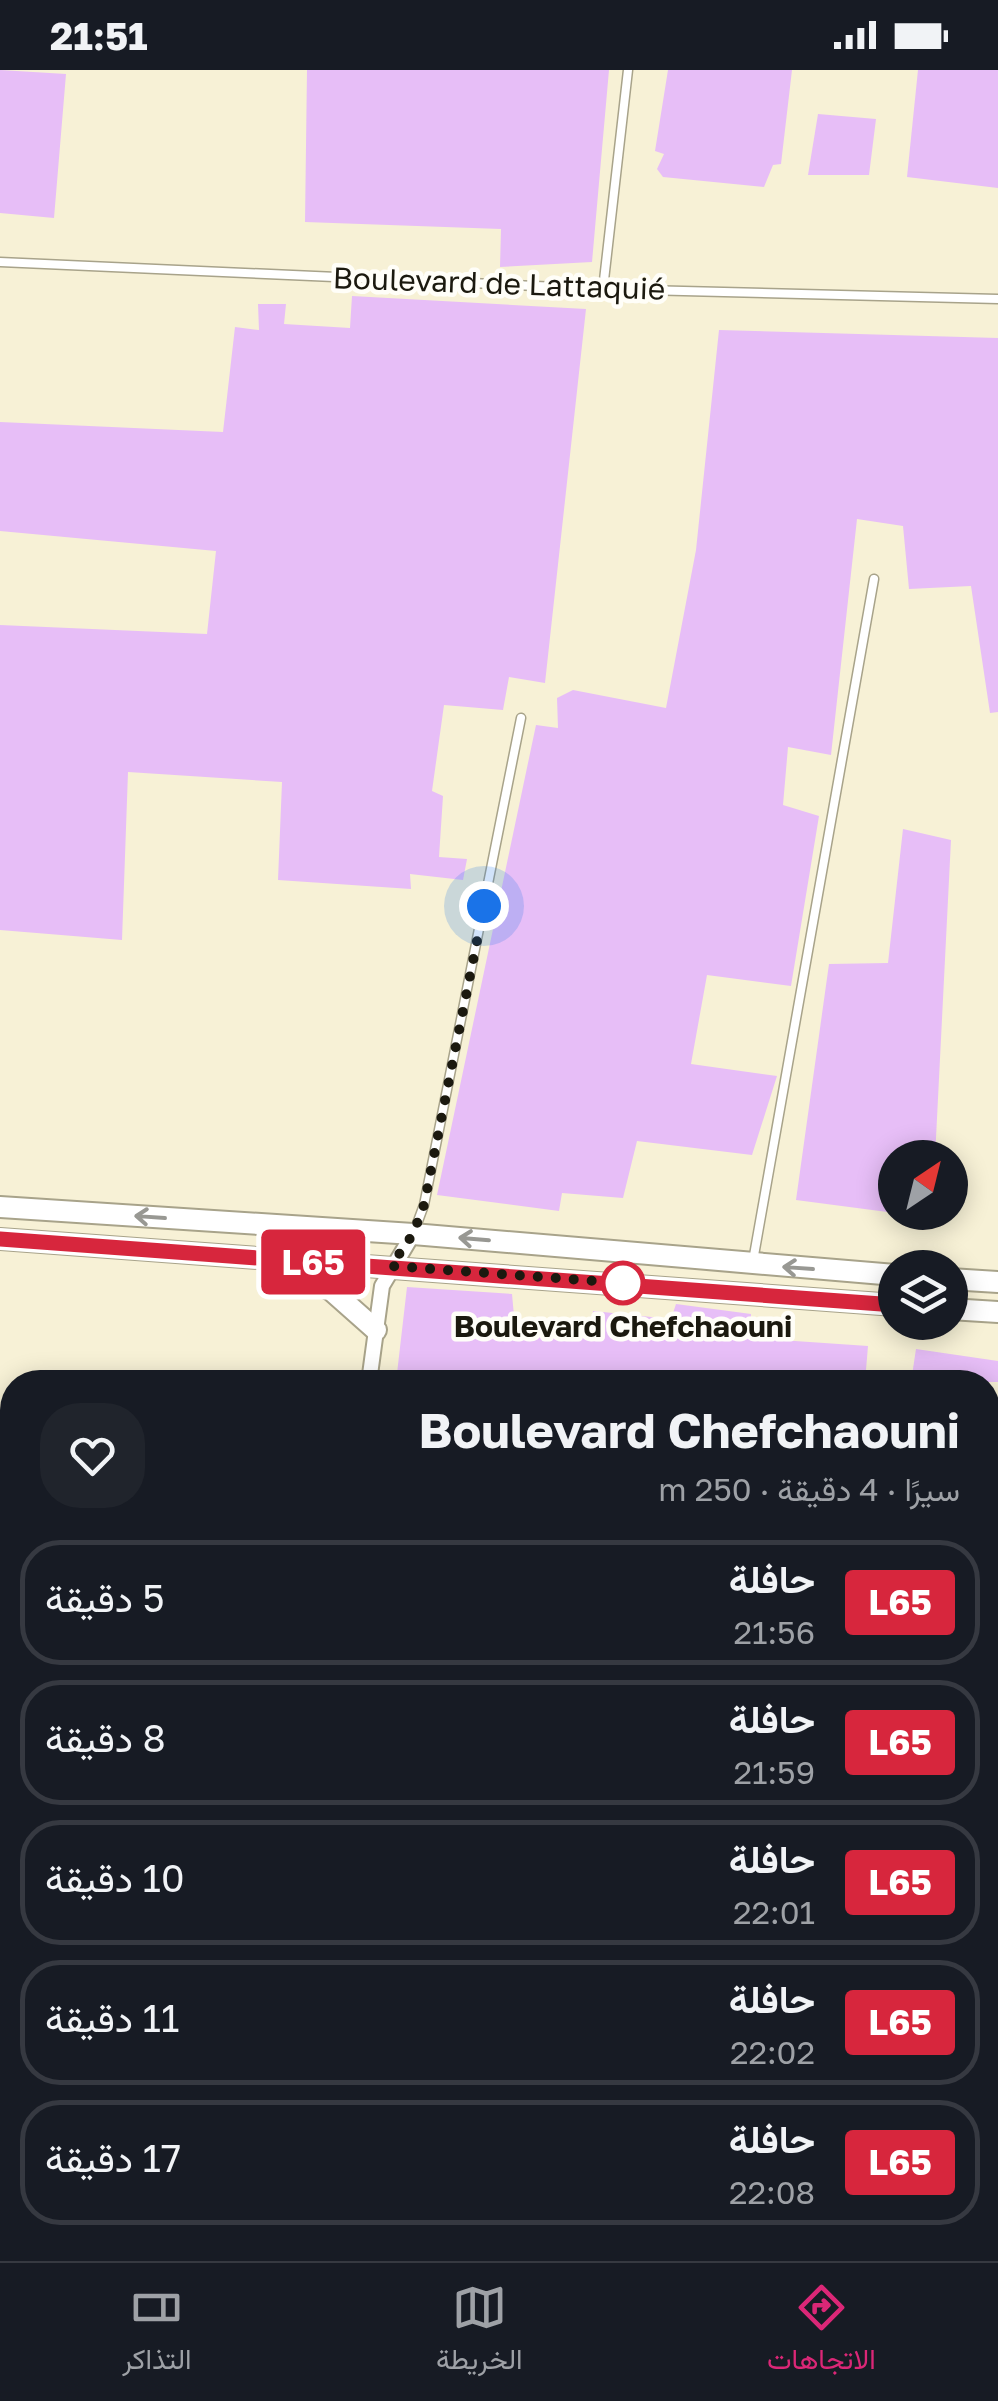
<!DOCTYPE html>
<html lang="ar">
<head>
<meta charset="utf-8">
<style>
	body { margin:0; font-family:"Golos Text",Vazirmatn,sans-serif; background:#20242c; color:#f1f3f6; direction:rtl; height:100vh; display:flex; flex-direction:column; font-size:38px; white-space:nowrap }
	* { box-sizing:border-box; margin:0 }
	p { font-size:32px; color:#9ea1a6 }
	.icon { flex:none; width:55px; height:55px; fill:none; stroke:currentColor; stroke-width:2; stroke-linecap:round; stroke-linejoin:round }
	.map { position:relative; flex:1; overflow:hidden; direction:ltr }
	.details { position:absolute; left:0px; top:1300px; width:1000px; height:892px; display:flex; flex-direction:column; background:#171b24; border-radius:40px 40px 0 0; box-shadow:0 5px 25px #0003; direction:rtl }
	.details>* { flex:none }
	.badge { padding:0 20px; border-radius:8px; font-size:35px; line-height:65px }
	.needle { width:65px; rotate:35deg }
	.tools { position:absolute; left:878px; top:1070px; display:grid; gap:20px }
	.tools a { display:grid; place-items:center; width:90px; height:90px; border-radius:50%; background:#171b24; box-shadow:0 5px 25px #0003; font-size:50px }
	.you { position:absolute; width:50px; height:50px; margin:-25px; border:8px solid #fff; border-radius:50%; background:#1a73e8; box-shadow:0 0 0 15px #1a73e833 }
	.map>.badge { position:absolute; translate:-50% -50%; box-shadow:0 0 0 5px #fff }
	.round { display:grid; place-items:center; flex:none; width:105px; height:105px; border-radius:40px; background:#20242c }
	.summary { display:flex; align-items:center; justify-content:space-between; height:170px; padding:0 40px }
	h1 { font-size:48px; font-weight:700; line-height:75px }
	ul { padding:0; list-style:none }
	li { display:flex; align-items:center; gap:30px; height:125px; margin:0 20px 15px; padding:0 20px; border:5px solid #363941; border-radius:40px }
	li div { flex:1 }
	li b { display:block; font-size:38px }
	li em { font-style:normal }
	li .badge { min-width:110px; font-weight:700; text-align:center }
	.status { display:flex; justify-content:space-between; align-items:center; height:70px; padding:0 50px; background:#171b24; direction:ltr }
	.status svg { height:28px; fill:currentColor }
	.dock { display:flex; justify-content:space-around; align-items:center; height:140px; border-top:2px solid #363941; background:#171b24; font-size:28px; color:#9ea1a6 }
	.dock a { display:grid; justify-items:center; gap:5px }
	.dock .on { color:#db2777 }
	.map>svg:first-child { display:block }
	.building { fill:#e7bef7 }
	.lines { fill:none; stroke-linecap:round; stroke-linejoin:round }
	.lane-casing { stroke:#a8a38a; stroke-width:11 }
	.street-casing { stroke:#a8a38a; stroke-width:18 }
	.secondary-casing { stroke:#a8a38a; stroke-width:24 }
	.lane { stroke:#fff; stroke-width:8 }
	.street { stroke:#fff; stroke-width:14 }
	.secondary { stroke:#fff; stroke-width:20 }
	.oneway { stroke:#989893 }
	.line-casing { stroke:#fff; stroke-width:22 }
	.line { stroke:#d7263d; stroke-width:15 }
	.walk { stroke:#1b190f; stroke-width:10; stroke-dasharray:0 18 }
	.stop-dot { fill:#fff; stroke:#d7263d; stroke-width:5 }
	.labels { text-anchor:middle; stroke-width:9; stroke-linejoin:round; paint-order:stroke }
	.street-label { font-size:30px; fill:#1b190f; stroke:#fffef8 }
	.stop-label { font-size:30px; font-weight:bold; fill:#1b190f; stroke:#fffef8 }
</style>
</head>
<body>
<div class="status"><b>21:51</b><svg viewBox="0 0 49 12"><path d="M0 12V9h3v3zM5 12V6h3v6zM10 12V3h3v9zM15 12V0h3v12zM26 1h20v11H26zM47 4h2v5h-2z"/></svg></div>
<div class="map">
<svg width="998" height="2191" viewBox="0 0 998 2191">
	<rect width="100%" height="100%" fill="#f7f1d6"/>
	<!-- building -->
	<g class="building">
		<path d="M0 0 66 4 54 148 0 143Z"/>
		<path d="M307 0H609L592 192 500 197 501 159 305 152Z"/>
		<path d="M668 0H792L781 94 773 95 764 117 663 107 657 99 664 84 655 81Z"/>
		<path d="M918 0H998V118L907 107Z"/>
		<path d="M818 44 876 49 869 105H808Z"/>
		<path d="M352 226 586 239 545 613 509 607 503 640 444 635 432 721 443 726 439 787 467 789 463 810 410 804 411 819 278 810 282 712 128 702 122 870 0 860V555L207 564 216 481 0 461V352L223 362 235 257 259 260 258 234H286L284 254 350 258Z"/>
		<path d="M719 260 998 268V642L990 643 971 516 909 519 903 456 857 449 831 685 788 677 783 735 819 746 791 916 707 905 691 994 777 1006 752 1085 637 1071 623 1128 562 1123 559 1141 437 1125 536 655 558 658 557 628 573 620 666 638 696 480Z"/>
		<path d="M903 759 951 770 935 1088H895V1143L796 1130 829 894 888 893Z"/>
		<path d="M407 1217 512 1224 515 1257 591 1266 593 1241 671 1249 676 1234 751 1244 750 1268 868 1276 865 1312H396Z"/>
		<path d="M916 1279 998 1291V1312H911Z"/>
		<path d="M12 2044V2191H0V2045Z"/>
	</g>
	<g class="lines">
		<!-- lane casing -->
		<g class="lane-casing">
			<g id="lane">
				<path d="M0 192 603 219 998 229"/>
				<path d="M603 219 628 0"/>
				<path d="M414 1162 424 1135 521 648"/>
				<path d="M753 1191 874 509"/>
				<path d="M0 2033 12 2032"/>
				<path d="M704 2189 721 2191"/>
				<path d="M142 2191 147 2180"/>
				<path d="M346 2191 348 2180"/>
				<path d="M741 2191 746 2180"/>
			</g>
		</g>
		<!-- street casing -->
		<g class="street-casing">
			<g id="street">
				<path d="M369 1312 382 1216 413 1164"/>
				<path d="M990 1552 998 1747"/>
				<path d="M9 1970V1995"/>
				<path d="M994 2049 998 1943"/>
				<path d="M176 2191 182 2180"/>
				<path d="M501 2191 502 2180"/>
				<path d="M651 2191 652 2180"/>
				<path d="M703 2191 706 2180"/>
				<path d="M829 2191 830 2180"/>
			</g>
		</g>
		<!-- secondary casing -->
		<g class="secondary-casing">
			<g id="secondary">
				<path d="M0 1137 413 1164 895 1205"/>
				<path d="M0 1169 895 1235"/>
				<path d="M287 1194 332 1221 376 1260"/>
				<path d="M950 1209 998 1212"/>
				<path d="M950 1239 998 1242"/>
			</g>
		</g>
		<!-- lane -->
		<use href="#lane" class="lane"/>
		<!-- street -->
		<use href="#street" class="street"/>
		<!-- secondary -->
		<use href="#secondary" class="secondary"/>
	</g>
	<!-- one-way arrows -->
	<defs><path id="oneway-shaft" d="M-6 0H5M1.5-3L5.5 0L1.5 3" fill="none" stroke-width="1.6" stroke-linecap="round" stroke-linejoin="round" transform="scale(2.5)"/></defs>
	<g class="oneway">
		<use href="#oneway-shaft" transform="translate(150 1147) rotate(-176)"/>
		<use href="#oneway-shaft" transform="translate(474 1169) rotate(-175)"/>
		<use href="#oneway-shaft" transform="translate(798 1198) rotate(-176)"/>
	</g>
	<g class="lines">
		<!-- line casing -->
		<g class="line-casing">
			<path id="line" d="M0 1169 895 1235"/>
		</g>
		<!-- line -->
		<use href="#line" class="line"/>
		<!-- walk -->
		<path class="walk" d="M484 836 424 1135 413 1164 391 1196 623 1213"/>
	</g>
	<!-- markers -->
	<circle class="stop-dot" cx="623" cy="1213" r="20"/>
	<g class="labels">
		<!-- street labels -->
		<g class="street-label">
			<text transform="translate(499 214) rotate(2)" y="10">Boulevard de Lattaquié</text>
		</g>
		<!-- stop labels -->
		<g class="stop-label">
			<text x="623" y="1267">Boulevard Chefchaouni</text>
		</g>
	</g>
</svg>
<div class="tools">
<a><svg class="needle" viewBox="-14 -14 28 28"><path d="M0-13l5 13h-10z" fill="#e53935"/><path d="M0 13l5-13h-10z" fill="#9ea1a6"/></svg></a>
<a><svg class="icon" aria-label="layers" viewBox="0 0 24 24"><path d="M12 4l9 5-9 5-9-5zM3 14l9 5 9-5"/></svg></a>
</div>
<div class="you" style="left:484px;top:836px"></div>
<b class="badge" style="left:313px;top:1192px;background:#d7263d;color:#fff">L65</b>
<section class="details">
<div class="summary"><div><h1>Boulevard Chefchaouni</h1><p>سيرًا · 4 دقيقة · 250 m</p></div><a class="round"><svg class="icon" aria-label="heart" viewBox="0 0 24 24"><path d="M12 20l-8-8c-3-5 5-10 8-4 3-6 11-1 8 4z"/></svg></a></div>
<ul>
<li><span class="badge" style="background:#d7263d;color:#fff">L65</span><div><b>حافلة</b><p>21:56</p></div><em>5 دقيقة</em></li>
<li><span class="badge" style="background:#d7263d;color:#fff">L65</span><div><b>حافلة</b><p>21:59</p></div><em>8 دقيقة</em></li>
<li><span class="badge" style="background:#d7263d;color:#fff">L65</span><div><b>حافلة</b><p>22:01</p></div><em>10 دقيقة</em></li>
<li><span class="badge" style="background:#d7263d;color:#fff">L65</span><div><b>حافلة</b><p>22:02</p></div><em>11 دقيقة</em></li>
<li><span class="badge" style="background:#d7263d;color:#fff">L65</span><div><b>حافلة</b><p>22:08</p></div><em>17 دقيقة</em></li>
</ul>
</section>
</div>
<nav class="dock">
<a class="on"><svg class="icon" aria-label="directions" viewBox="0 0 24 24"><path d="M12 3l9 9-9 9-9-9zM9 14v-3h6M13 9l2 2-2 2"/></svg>الاتجاهات</a>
<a><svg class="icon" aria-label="map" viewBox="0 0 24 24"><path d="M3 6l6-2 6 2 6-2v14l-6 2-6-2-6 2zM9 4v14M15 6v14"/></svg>الخريطة</a>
<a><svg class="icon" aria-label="tickets" viewBox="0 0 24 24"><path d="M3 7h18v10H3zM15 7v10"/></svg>التذاكر</a>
</nav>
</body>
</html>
